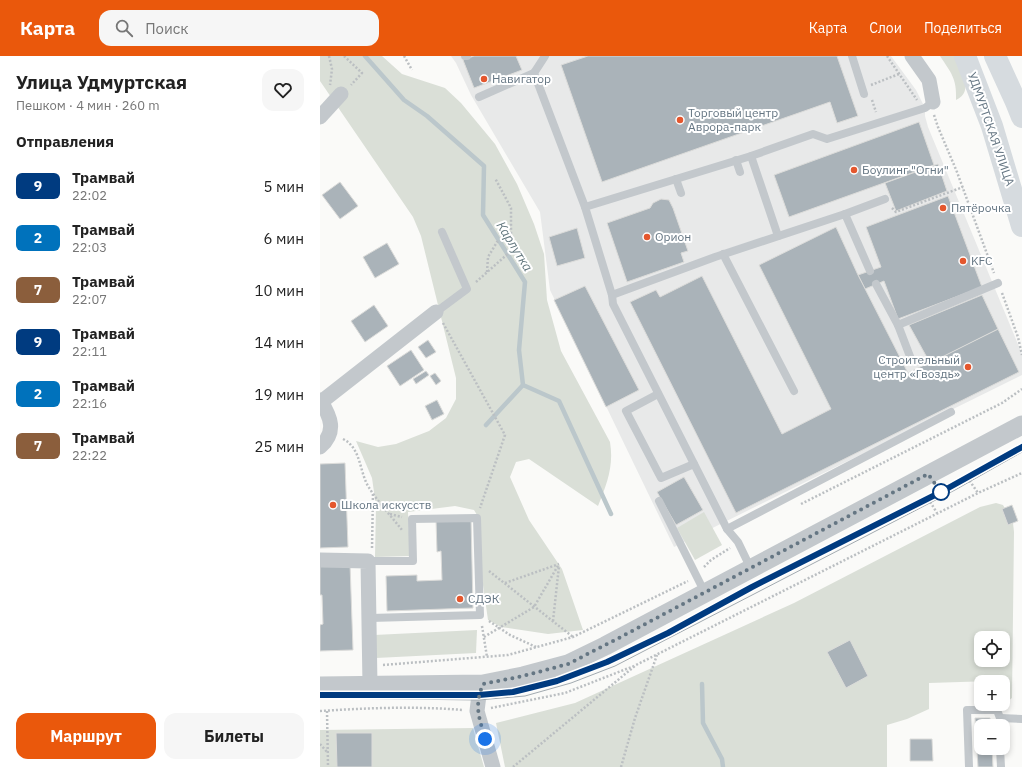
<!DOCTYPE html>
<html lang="ru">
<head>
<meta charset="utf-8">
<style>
	body { margin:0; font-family:"IBM Plex Sans",sans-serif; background:#f6f6f6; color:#222; height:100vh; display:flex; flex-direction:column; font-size:15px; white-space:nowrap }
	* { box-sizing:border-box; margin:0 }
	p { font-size:13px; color:#767676 }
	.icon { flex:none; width:22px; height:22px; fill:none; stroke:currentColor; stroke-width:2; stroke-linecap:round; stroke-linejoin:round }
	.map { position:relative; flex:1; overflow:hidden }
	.sheet { display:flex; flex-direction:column; background:#fff; width:320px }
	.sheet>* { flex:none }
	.badge { padding:0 8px; border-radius:6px; font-size:14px; line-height:26px }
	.fabs { position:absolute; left:654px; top:575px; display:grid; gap:8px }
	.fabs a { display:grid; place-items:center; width:36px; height:36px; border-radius:8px; background:#fff; box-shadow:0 2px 6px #0003; font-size:20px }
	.you { position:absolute; width:20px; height:20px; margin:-10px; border:3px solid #fff; border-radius:50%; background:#1a73e8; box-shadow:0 0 0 6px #1a73e833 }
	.map>.badge { position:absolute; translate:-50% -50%; box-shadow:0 0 0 2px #fff }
	h2 { padding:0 16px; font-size:15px; line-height:36px }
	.round { display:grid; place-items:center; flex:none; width:42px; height:42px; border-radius:12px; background:#f6f6f6 }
	.head { display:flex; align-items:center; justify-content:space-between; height:68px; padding:0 16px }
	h1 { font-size:19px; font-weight:800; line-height:30px }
	.primary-button { display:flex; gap:8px; margin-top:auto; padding:8px 16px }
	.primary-button a { flex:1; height:46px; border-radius:12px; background:#ea580c; color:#fff; font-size:16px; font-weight:800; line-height:46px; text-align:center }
	.primary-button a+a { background:#f6f6f6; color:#222 }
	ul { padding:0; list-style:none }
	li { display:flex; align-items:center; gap:12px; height:52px; padding:0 16px }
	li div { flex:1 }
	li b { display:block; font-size:15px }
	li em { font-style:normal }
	li .badge { min-width:44px; font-weight:700; text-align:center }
	header { display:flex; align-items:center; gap:24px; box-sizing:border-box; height:56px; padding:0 20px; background:#ea580c; color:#fff }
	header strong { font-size:19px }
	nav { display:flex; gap:22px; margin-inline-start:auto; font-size:14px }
	.search { width:280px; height:36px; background:#f6f6f6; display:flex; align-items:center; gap:10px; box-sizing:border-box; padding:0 14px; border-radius:12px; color:#767676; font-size:15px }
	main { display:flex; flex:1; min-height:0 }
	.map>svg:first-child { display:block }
	.built { fill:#e8e9e9 }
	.green { fill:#dadfd7; fill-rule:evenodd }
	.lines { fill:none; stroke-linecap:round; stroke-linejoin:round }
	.stream { stroke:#bbc7cb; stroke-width:4.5 }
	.building { fill:#aab3b9; stroke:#dcdcda }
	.path { stroke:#bbbfc2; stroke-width:2.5; stroke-dasharray:2 2; stroke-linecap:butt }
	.service { stroke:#c3c8cc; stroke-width:8 }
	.minor { stroke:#c3c8cc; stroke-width:15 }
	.tertiary { stroke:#c3c8cc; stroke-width:19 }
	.primary { stroke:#d6dbdf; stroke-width:22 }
	.tram { stroke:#a2aab0; stroke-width:1 }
	.line-casing { stroke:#fff; stroke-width:9 }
	.line { stroke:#003b80; stroke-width:6 }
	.walk { stroke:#657683; stroke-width:4; stroke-dasharray:0 7.2 }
	.poi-dot { fill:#e4572e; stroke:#fff; stroke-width:1.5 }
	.stop-dot { fill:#fff; stroke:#003b80; stroke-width:2 }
	.labels { text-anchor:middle; stroke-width:4; stroke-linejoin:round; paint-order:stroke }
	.poi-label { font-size:12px; fill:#657683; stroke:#fff; text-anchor:start }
	.street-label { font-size:12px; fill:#657683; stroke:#fff }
	.water-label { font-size:13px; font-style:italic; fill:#60757c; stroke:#fff }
</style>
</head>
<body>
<header>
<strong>Карта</strong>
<div class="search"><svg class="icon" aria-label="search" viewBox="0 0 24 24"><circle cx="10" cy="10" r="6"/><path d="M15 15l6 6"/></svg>Поиск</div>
<nav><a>Карта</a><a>Слои</a><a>Поделиться</a></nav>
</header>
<main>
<section class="sheet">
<div class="head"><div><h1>Улица Удмуртская</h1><p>Пешком · 4 мин · 260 m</p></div><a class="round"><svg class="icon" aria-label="heart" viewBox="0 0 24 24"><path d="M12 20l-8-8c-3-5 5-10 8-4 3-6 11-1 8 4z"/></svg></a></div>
<h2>Отправления</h2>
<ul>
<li><span class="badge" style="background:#003b80;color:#fff">9</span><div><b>Трамвай</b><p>22:02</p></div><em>5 мин</em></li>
<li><span class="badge" style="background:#0072bc;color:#fff">2</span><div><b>Трамвай</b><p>22:03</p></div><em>6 мин</em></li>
<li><span class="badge" style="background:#8b5e3c;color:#fff">7</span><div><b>Трамвай</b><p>22:07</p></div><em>10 мин</em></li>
<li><span class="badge" style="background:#003b80;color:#fff">9</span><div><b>Трамвай</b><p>22:11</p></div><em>14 мин</em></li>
<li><span class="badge" style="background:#0072bc;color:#fff">2</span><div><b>Трамвай</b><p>22:16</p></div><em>19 мин</em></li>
<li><span class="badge" style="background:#8b5e3c;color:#fff">7</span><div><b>Трамвай</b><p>22:22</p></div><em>25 мин</em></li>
</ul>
<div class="primary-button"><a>Маршрут</a><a>Билеты</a></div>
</section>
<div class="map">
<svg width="702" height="711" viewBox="0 0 702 711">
	<rect width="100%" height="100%" fill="#fafaf8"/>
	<!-- built -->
	<path class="built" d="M131 0H571L596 34 605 52V60L608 71 702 298V319L354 491 230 234 220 156 151 39 136 7Z"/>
	<!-- green -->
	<g class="green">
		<path d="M0 0H62L82 18 125 32 141 47 175 88 197 128 214 168 224 198 227 244 241 295 290 386C294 410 287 428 278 450L209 403 196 406 190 421 209 464 242 513 263 574 228 578 181 571 168 564 162 522 160 464 154 454 135 450 88 456 90 500 55 501 56 450 52 422 36 385 58 391 76 388 109 375 126 362 136 343V322L101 180 93 161 0 25Z"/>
		<path d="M620 0H635C641 15 655 35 636 44 637 22 631 17 620 0Z"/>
		<path d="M676 447 683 449 693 467 694 476 692 642 688 645 683 646V626H673L672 625 609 627V653L587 663 567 669V711H185L176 667 255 647 474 547 660 451ZM661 582H683V604H661Z"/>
		<path d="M384 456 402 489 375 504 357 472Z"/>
		<path d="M157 574 156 597 56 602 54 579Z"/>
		<path d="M153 672 164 711H0V674Z"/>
	</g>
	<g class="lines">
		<!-- stream -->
		<g class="stream">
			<path d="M45 0 84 44 107 60 164 110 163 159 205 226 199 294 203 329 239 345 291 458"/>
			<path d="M166 369 203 329"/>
			<path d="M382 628 383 667 402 703 403 711"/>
		</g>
	</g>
	<!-- building -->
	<g class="building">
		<path d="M154 0H196L202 14 154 32 143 4Z"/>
		<path d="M268 0H517L538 60 517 67 510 46 282 126 241 9Z"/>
		<path d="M599 66 614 109 469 161 454 119Z"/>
		<path d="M618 108 627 135 576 155 565 127Z"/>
		<path d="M20 126 38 150 20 163 2 139Z"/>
		<path d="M628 140 662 231 578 263 564 225 545 233 538 219 561 211 546 171Z"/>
		<path d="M341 143 349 144 353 152 368 195 361 197 364 206 307 226 287 167 330 152 333 147Z"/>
		<path d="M516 171 538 219 588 317 678 273 699 316 416 457 310 246 336 234 340 241 382 220 462 378 511 353 439 209Z"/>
		<path d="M257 172 265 202 237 210 229 181Z"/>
		<path d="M67 187 79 208 55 222 43 201Z"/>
		<path d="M265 230 319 334 286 351 234 244Z"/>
		<path d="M662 239 678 273 610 307 589 269Z"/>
		<path d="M54 249 68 270 45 286 31 265Z"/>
		<path d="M108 284 116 296 106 302 98 291Z"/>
		<path d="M91 294 104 314 80 330 67 310Z"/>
		<path d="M106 315 109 319 96 328 93 323Z"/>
		<path d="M115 317 121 325 116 329 110 320Z"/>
		<path d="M117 344 124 358 112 364 105 350Z"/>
		<path d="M25 407 28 491 0 492V408Z"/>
		<path d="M364 421 383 454 356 469 337 436Z"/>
		<path d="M692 449 698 465 688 469 682 453Z"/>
		<path d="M151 463 153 552 67 555 66 520 97 519V525L122 524 121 495 117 496 116 464Z"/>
		<path d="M30 508 33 594 0 595V569L3 568 2 539H0V509Z"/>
		<path d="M530 584 548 620 526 632 507 596Z"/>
		<path d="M655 662H670L671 670H661V692H672L673 711H658Z"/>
		<path d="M16 677H52V711H17Z"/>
		<path d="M590 683H612L613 705H590Z"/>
	</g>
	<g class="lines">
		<!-- path -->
		<g class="path">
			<path d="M9 0 12 13 10 29"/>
			<path d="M24 0 42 17 31 29"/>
			<path d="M84 0 92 14"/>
			<path d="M567 0 597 44"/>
			<path d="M551 29 579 18"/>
			<path d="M552 44 556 56"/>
			<path d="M614 59 618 71 637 116 674 217"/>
			<path d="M572 152 576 156 643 131"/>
			<path d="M167 216 168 201 177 186 191 182"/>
			<path d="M156 226 191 195V152L175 122"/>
			<path d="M682 237 698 281 702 299"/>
			<path d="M123 267 185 379 160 452"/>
			<path d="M23 383C41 392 39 414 48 430 57 445 71 460 82 474"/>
			<path d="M645 418 658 437"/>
			<path d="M606 439 617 457"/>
			<path d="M481 448 682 347 702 333"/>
			<path d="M70 458 82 461"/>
			<path d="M52 492 53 437"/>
			<path d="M384 511 391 504 410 492"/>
			<path d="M169 515 253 581"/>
			<path d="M185 527 239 508"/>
			<path d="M169 565 190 579 216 591"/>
			<path d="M233 565 239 510"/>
			<path d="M162 570 167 601"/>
			<path d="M164 581 214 551 239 508"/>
			<path d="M63 609 188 599 253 581 368 525"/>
			<path d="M171 652 245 637 314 610"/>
			<path d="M0 655C47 652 95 650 143 654"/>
			<path d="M7 655 8 711"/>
			<path d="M0 688 8 697"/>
			<path d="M193 711 316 609 658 437 702 417"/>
			<path d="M301 711 315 662 337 599"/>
		</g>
		<!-- service -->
		<g class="service">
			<path d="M145 0H147"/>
			<path d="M225 0 214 17 265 151"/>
			<path d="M532 0 544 38"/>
			<path d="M159 41 214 17"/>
			<path d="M431 100 458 180"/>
			<path d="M416 104 420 116"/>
			<path d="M356 123 361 137"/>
			<path d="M525 158 565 143"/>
			<path d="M403 198 474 335"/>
			<path d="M556 228 578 269 678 227"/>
			<path d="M292 239 395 201 525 158 550 215"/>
			<path d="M116 256 147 233 122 176"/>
			<path d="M578 269 591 303"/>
			<path d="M338 338 306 355 341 422 374 408"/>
			<path d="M339 445 385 537"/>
			<path d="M407 473 631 356"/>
			<path d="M48 505H93L92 463 157 462 160 559 50 562"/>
			<path d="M431 513 418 486 407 473 293 248 292 239 265 151 431 100 493 78 507 83 605 52 613 46"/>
			<path d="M680 662 702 663"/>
			<path d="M680 692 681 711"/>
			<path d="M649 711 647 654H677L680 662V670"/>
		</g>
		<!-- minor -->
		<g class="minor">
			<path d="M592 0 609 24 613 46"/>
			<path d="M0 61 21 38"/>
			<path d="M0 344C11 361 17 376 0 391"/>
			<path d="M1 346 116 256"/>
			<path d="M0 504 48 505 50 630"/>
			<path d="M163 628 159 639 157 655 173 711"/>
		</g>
		<!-- tertiary -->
		<path class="tertiary" d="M0 630 163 628 203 620 248 608 285 590 702 369"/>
		<!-- primary -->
		<g class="primary">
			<path d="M645 0 672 70 702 170"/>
			<path d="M675 0 696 46 702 61"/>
		</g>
		<!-- tram -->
		<g class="tram">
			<path d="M187 637 237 625 287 606 348 577 432 531 538 478"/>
			<path d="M0 642 158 644 205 640 251 627 295 610 635 434 702 396"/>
		</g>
	</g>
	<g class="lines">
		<!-- line casing -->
		<g class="line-casing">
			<path id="line" d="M0 639H159L193 636 237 625 287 606 348 577 432 531 621 436 702 391"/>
		</g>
		<!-- line -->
		<use href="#line" class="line"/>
		<!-- walk -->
		<path class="walk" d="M165 683C159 660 154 651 163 628L203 620 248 608 297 583 608 418 621 436"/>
	</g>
	<!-- markers -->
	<g class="poi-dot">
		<circle cx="164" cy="23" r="4"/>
		<circle cx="360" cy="64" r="4"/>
		<circle cx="534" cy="114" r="4"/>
		<circle cx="623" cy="152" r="4"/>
		<circle cx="327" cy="181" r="4"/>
		<circle cx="643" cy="205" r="4"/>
		<circle cx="648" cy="311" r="4"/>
		<circle cx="13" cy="449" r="4"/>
		<circle cx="140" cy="543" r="4"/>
	</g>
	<circle class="stop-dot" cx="621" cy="436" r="8"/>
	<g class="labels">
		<!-- poi labels -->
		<g class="poi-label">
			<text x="172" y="27">Навигатор</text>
			<text x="368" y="61">Торговый центр<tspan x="368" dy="14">Аврора-парк</tspan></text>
			<text x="542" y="118">Боулинг "Огни"</text>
			<text x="631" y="156">Пятёрочка</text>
			<text x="335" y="185">Орион</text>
			<text x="651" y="209">KFC</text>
			<text x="640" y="308" text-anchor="end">Строительный<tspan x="640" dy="14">центр «Гвоздь»</tspan></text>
			<text x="21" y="453">Школа искусств</text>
			<text x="148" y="547">СДЭК</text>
		</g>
		<!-- street labels -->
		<g class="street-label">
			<text transform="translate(671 73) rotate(71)" y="4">УДМУРТСКАЯ УЛИЦА</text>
		</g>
		<!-- water labels -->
		<g class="water-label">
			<text transform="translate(195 190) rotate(58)" y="5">Карлутка</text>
		</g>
	</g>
</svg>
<div class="fabs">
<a><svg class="icon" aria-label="locate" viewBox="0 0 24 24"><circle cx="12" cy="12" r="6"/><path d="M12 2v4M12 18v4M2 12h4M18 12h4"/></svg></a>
<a>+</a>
<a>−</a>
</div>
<div class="you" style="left:165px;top:683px"></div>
</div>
</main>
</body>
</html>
